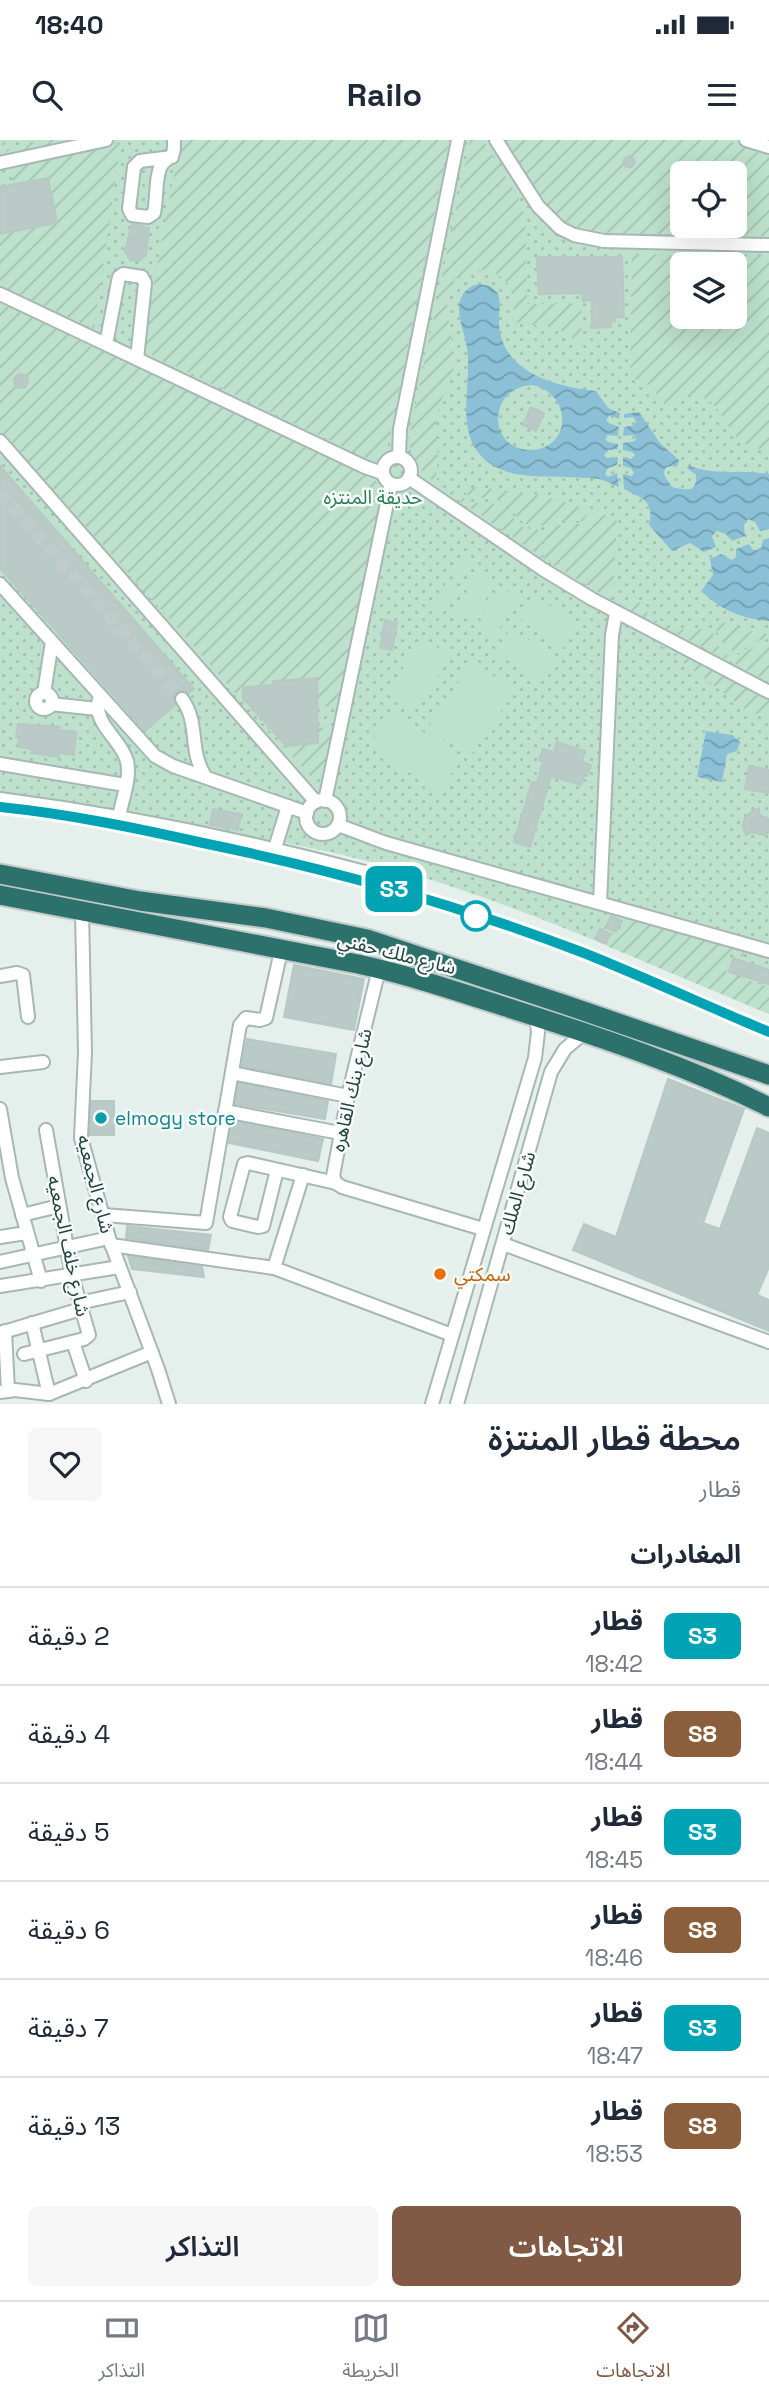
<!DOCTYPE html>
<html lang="ar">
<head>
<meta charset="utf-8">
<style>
	body { margin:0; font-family:"Space Grotesk","Noto Sans Arabic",sans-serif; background:#f6f6f7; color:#1f2937; direction:rtl; height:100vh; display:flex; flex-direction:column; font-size:26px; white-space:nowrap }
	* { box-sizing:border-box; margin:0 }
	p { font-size:23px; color:#747a83 }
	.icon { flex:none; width:38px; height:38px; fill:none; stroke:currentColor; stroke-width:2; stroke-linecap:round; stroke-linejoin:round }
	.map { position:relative; height:1264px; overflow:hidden; direction:ltr }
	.side { display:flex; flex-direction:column; background:#fff; flex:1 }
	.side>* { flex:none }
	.badge { padding:0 14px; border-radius:10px; font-size:24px; line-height:46px }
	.buttons { position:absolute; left:670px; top:21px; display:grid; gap:14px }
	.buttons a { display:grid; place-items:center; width:77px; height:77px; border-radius:10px; background:#fff; box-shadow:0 7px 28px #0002; font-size:35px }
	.map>.badge { position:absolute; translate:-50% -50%; box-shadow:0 0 0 4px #fff }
	h2 { padding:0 28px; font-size:26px; line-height:63px }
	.round { display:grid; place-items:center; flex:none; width:74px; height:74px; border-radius:10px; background:#f6f6f7 }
	.overview { display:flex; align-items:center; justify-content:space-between; height:119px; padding:0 28px }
	h1 { font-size:33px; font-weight:600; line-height:52px }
	.primary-button { display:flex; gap:14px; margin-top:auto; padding:14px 28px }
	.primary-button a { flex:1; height:80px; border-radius:10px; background:#815a46; color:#fff; font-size:28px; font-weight:600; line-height:80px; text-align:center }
	.primary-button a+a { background:#f6f6f7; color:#1f2937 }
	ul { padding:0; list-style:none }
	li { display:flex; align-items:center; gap:21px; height:98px; padding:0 28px; border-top:2px solid #e0e1e3 }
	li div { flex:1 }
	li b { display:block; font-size:26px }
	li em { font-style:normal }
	li .badge { min-width:77px; font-weight:700; text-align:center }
	.status { display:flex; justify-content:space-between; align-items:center; height:49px; padding:0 35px; background:#fff; direction:ltr }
	.status svg { height:19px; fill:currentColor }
	header { display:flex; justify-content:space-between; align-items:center; height:91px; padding:0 28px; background:#fff; font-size:32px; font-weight:600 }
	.tabs { display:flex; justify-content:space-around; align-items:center; height:98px; border-top:2px solid #e0e1e3; background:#fff; font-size:19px; color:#747a83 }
	.tabs a { display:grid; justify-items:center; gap:4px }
	.tabs .active { color:#815a46 }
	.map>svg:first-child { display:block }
	.park { fill:url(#park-dots); fill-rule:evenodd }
	.garden { fill:url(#garden-furrows); fill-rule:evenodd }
	.pitch { fill:#bde1cc }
	.water { fill:url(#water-waves); fill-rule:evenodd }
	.building { fill:#bacac6; stroke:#b7c9c4; stroke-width:2 }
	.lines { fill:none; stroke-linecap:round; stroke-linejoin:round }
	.minor-tunnel { stroke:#becdc9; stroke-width:12; stroke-dasharray:12 6; stroke-linecap:butt }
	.minor-casing { stroke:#a7b8b4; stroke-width:16 }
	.highway-casing { stroke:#c1cac9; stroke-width:23 }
	.minor { stroke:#fff; stroke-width:12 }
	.highway { stroke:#2d716c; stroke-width:19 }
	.rail-casing { stroke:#5e7e79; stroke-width:6 }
	.rail { stroke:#f6fbf9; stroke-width:3.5; stroke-dasharray:10; stroke-linecap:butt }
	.line-casing { stroke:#fff; stroke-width:16 }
	.line { stroke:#00a3b4; stroke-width:10 }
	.stop-dot { fill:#fff; stroke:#00a3b4; stroke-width:3.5 }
	.culture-dot { fill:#0f9aa8; stroke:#f6fbf9; stroke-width:2.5 }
	.food-dot { fill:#e8710a; stroke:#f6fbf9; stroke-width:2.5 }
	.labels { text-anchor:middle; stroke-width:5; stroke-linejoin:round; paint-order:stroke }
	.park-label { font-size:19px; fill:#2a7c55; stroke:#f6fbf9 }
	.street-label { font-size:19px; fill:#23433e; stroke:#f6fbf9 }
	.culture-label { font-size:19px; fill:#0d838f; stroke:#f6fbf9; text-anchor:start }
	.food-label { font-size:19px; fill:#c56008; stroke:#f6fbf9; text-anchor:start }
</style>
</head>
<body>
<div class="status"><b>18:40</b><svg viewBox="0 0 49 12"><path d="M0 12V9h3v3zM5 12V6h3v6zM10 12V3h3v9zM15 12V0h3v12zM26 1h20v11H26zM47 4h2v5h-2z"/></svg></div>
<header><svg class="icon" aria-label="menu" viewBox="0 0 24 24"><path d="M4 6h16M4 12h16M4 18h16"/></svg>Railo<svg class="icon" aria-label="search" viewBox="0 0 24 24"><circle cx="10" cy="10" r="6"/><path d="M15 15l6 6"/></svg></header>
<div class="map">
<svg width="769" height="1264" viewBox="0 0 769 1264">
	<defs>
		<pattern id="park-dots" width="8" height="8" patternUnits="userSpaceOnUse" patternTransform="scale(1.75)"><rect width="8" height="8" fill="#bde1cc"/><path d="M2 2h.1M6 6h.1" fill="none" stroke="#a2c2b0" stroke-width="1.8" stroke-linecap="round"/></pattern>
		<pattern id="garden-furrows" width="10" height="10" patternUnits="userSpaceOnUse" patternTransform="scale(1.75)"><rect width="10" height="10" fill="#bde1cc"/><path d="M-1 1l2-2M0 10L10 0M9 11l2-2" fill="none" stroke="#a2c2b0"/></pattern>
		<pattern id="water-waves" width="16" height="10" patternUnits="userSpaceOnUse" patternTransform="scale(1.75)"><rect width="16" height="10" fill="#8bc0d6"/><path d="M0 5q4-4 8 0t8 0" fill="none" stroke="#719eaf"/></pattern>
	</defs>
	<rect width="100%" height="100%" fill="#e5efec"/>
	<!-- park -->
	<path class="park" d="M0 0H769V874C648 823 526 768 400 730 349 715 297 705 245 695 163 678 82 664 0 653ZM682 33H735V86H682ZM682 124H735V177H682Z"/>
	<!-- garden -->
	<g class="garden">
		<path d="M46 0H84L8 17 6 10Z"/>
		<path d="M180 0H449L387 311C384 320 378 323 369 319L142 210Z"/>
		<path d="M470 0H483L518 56 525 77 527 164H581L582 205 562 191 546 185 537 186 525 182 514 183C513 167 515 149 502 138 494 131 482 128 472 131 427 141 457 196 454 224 453 243 440 257 437 274 433 296 442 316 435 338L442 343 440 347 419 328 408 302Z"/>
		<path d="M506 0H720L769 16V96L642 94 609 96 568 88 549 72ZM682 33H735V86H682Z"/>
		<path d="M121 2 94 189 0 145V94L57 83 48 38 13 44 10 27Z"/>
		<path d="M632 114 769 117V309C759 309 750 308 742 302 723 288 719 254 691 255 680 255 673 261 667 268L651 246 630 237ZM682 124H735V177H682Z"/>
		<path d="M0 163 375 340 381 347 383 359 338 566 317 567 316 538 273 541V545L243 548V558L286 606 317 603 318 588 334 586 324 632 321 638 311 637 0 290Z"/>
		<path d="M477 347 540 355 590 370 583 381C575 382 568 379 560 380 547 382 536 392 523 382 515 377 511 367 503 362 491 356 478 360 465 354L468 350Z"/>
		<path d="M452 350C460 356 468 362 478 363 486 363 493 362 501 366 518 374 513 392 537 388L542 410 540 416 450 354Z"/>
		<path d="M594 370 617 381 613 452 603 455 543 418 546 408 542 392C549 389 557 385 565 384 580 384 590 387 594 370Z"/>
		<path d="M636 458C656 487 673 493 707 488 716 494 714 499 719 507 731 528 754 504 769 501V541L628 469 627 463Z"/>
		<path d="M722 482 746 491 766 493 767 498C753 500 738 520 725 506 720 501 718 492 714 486Z"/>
		<path d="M660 505 769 559V577L749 572Z"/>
		<path d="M626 776 745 809 743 817 730 814 726 834 769 847V874L607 806 613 792 619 794Z"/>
	</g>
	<!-- pitch -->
	<g class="pitch">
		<path d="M464 417 473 422 460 442 451 436Z"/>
		<path d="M479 432 496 443 471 482 454 471Z"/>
		<path d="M446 443 456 449 442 470 433 464Z"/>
		<path d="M502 447 519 458 494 497 477 486Z"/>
		<path d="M533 454 578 485 563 508 518 478Z"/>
		<path d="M511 488 556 518 540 542 495 512Z"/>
		<path d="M423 498 451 517 415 570 388 552Z"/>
		<path d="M472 522 515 550 470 617 428 588Z"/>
		<path d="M392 571 462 618 439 652 369 606Z"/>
	</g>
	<!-- water -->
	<g class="water">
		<path d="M479 144 490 146 498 153C502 166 497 179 500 192 508 235 559 247 596 251L608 268 620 273 619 279 610 275 606 280 609 283 619 287 618 296 607 295 605 299 608 302 618 304V309L608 310 604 315 607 318 618 317 617 325 608 328 605 334 608 337 617 333 619 347C613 345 610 343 605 341 600 338 590 338 584 338 556 335 519 341 494 326 450 300 473 248 467 208 465 193 456 175 460 161 463 151 470 146 479 144ZM532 245C573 253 572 309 531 310 488 311 486 248 532 245Z"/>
		<path d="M639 272 660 303 679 320 678 325 667 327C660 334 668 340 672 347 686 350 697 354 696 335L687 328 690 326C715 336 743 329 769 334V389L760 391 755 382 748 379 744 385 745 396 732 401 726 394 717 391 712 396 716 407 704 412 690 403 672 411 649 385C655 360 641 358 624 349L623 334 632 336 634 333 631 328 623 326V317L631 319 635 315 632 312 623 310V303L635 301 636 297 633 295 623 296 624 287 635 285 636 281 633 277 624 278V274Z"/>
		<path d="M769 398V481C742 479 721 470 701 451L713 435 710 419 721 414 732 420 736 417V409L749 404 753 410H758L761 408 763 400Z"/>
		<path d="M706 591 732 595 740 602 737 611 727 614 722 642 697 637Z"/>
	</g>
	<!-- building -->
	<g class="building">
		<circle cx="629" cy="22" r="5.5"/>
		<path d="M48 38 57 83 0 94V47Z"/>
		<path d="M132 84 149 88 146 115 139 121 130 120 125 111Z"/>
		<path d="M537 117H622L624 177H615V181H611V187L592 188V160L583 161 582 153 539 154Z"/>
		<circle cx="21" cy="241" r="7"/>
		<path d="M531 267 544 273 536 291 523 285Z"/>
		<path d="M0 326 194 549 188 553 183 550 177 552 173 558 175 565 145 591 0 428Z"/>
		<path d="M385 480 397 483 392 510 380 508Z"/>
		<path d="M317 538 318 603 286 606 243 558V547L273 545V541Z"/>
		<path d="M18 584 60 587V590L76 592 74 615 59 613V617L31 613 32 609 18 607 19 597H16Z"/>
		<path d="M557 602 585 611 582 622 591 625 587 636 584 635 581 645 551 636 530 707 514 702 532 642 537 643 543 622 539 620 543 609 554 612Z"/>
		<path d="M749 626 769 630V653L745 649Z"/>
		<path d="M759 668V675L769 679V692L764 695 751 692 746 695 743 687 745 678 751 672Z"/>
		<path d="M213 669 241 674 238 690 210 685Z"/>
		<path d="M611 776 622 781 616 792 606 787Z"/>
		<path d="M600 789 610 794 606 804 595 799Z"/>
		<path d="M733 818 769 830V844L729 832Z"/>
		<path d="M294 825 364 839 354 890 284 877Z"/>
		<path d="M247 899 336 914 331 944 242 926Z"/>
		<path d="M668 939 744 969 703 1083 720 1089 757 988 769 993V1127L757 1155 769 1160V1191L573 1110 584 1084 616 1097Z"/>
		<path d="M239 943 328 961 325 979 235 964Z"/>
		<path d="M91 961H114V995H90Z"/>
		<path d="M232 981 323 999 318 1021 229 1003Z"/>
		<path d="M127 1086 211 1095 208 1110 126 1098Z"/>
		<path d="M128 1116 202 1127 204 1137 132 1129Z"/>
	</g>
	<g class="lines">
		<!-- minor-tunnel -->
		<path class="minor-tunnel" d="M0 352 182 559"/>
		<!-- minor casing -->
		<g class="minor-casing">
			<g id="minor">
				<path d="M496 0 538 66 560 88 574 95 604 101 769 105"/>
				<path d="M746 0 769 7"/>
				<path d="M172 17 140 21 134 27 129 69 132 75 148 77 154 73C157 59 155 41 160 28 167 13 175 24 174 0"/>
				<path d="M0 23 106 0"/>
				<path d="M0 154 365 327 382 333"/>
				<path d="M106 204 119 137 123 134 142 137 145 143 137 219"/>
				<path d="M0 301 316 662"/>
				<circle cx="397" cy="331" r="14"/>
				<path d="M399 317 400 289 458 0"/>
				<path d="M409 338 544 430 592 459 769 552"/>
				<path d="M0 444 155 616 173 626 307 673"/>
				<path d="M44 553 52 502"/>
				<circle cx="44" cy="561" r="8"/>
				<path d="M100 556C90 583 120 597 127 621 131 638 122 660 119 677"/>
				<path d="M182 559C200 584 188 609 205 636"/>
				<path d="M51 564 97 569"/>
				<path d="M0 624 125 645"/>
				<path d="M0 659C123 675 245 700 365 732"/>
				<circle cx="323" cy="677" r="17"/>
				<path d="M325 661 391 344"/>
				<path d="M338 685 386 703 769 811"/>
				<path d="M275 708 288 666"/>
				<path d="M600 763 612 495 616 473"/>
				<path d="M82 772 85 912 81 998 109 1098 158 1229 169 1264"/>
				<path d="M379 829 348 956 333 1036 336 1043 342 1047 483 1089"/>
				<path d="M0 836 17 833 23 835 28 877"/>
				<path d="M0 927 43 922"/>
				<path d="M232 933 348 956"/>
				<path d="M0 969 12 1038 41 1141"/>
				<path d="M225 971 340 993"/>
				<path d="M277 1030 263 1086 258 1087 232 1081 230 1077 244 1024 248 1023 336 1043"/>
				<path d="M22 1075 59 1066"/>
				<path d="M104 1075 206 1083 240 885 246 878 260 880 266 878 281 811"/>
				<path d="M0 1097 26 1093"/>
				<path d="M503 1104 769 1202"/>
				<path d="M111 1105 274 1128 452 1195"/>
				<path d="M0 1122 109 1098"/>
				<path d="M274 1128 303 1035"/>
				<path d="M0 1146 119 1127"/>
				<path d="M79 1163 130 1152"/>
				<path d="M32 1183 49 1254"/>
				<path d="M5 1191 8 1251"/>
				<path d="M0 1193 81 1169"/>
				<path d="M73 1202 86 1241"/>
				<path d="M24 1214 84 1199 89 1195 72 1136 46 990"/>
				<path d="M0 1252 15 1250 49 1254 152 1212"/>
				<path d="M432 1264 535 918 538 892 536 877"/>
				<path d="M457 1264 551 932 565 909 584 893"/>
			</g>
		</g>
		<!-- highway casing -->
		<g class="highway-casing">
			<g id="highway">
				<path d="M0 734 140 761 266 778 367 799 569 866 769 935"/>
				<path d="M0 755 358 824C413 836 465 854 518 871 603 898 689 927 769 967"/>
			</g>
		</g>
		<!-- minor -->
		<use href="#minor" class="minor"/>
		<!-- highway -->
		<use href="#highway" class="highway"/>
		<!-- rail casing -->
		<g class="rail-casing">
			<path id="rail" d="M0 667 42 671 125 686 310 725 377 743 585 813 769 892"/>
		</g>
		<!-- rail -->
		<use href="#rail" class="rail"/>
	</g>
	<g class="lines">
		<!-- line casing -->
		<g class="line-casing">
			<path id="line" d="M0 667C69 674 136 688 203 703 334 730 459 765 584 813 646 838 707 866 769 892"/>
		</g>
		<!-- line -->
		<use href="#line" class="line"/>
	</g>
	<!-- markers -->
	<circle class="stop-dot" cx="476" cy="776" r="14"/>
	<circle class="culture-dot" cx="101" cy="978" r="7"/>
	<circle class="food-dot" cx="440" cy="1134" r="7"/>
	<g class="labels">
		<!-- park labels -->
		<g class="park-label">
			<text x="373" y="364">حديقة المنتزه</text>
		</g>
		<!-- street labels -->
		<g class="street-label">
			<text transform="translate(397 813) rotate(14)" y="7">شارع ملك حفني</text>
			<text transform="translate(351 950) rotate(-77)" y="7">شارع بنك القاهره</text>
			<text transform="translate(96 1044) rotate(76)" y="7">شارع الجمعيه</text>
			<text transform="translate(517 1053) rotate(-74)" y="7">شارع الملك</text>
			<text transform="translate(69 1106) rotate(78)" y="7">شارع خلف الجمعيه</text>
		</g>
		<!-- culture labels -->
		<g class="culture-label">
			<text x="115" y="985">elmogy store</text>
		</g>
		<!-- food labels -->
		<g class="food-label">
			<text x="454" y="1141">سمكتي</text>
		</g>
	</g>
</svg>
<div class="buttons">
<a><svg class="icon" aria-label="locate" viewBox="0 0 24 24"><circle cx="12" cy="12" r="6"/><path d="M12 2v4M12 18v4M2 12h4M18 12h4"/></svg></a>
<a><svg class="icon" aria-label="layers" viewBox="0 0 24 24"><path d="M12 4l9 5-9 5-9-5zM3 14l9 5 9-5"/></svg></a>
</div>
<b class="badge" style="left:394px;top:749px;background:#00a3b4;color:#fff">S3</b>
</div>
<section class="side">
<div class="overview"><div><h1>محطة قطار المنتزة</h1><p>قطار</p></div><a class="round"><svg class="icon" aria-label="heart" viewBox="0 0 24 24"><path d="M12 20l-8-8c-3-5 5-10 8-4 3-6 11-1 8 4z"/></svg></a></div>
<h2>المغادرات</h2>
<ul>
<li><span class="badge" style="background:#00a3b4;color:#fff">S3</span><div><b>قطار</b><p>18:42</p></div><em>2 دقيقة</em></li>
<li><span class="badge" style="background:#8b5e3c;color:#fff">S8</span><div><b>قطار</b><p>18:44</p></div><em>4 دقيقة</em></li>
<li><span class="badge" style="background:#00a3b4;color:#fff">S3</span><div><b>قطار</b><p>18:45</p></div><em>5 دقيقة</em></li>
<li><span class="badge" style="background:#8b5e3c;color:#fff">S8</span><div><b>قطار</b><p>18:46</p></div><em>6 دقيقة</em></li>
<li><span class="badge" style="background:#00a3b4;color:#fff">S3</span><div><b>قطار</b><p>18:47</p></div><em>7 دقيقة</em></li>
<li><span class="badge" style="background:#8b5e3c;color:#fff">S8</span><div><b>قطار</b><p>18:53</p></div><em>13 دقيقة</em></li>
</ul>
<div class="primary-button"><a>الاتجاهات</a><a>التذاكر</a></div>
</section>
<nav class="tabs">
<a class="active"><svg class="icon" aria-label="directions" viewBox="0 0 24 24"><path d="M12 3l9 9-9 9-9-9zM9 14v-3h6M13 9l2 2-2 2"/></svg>الاتجاهات</a>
<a><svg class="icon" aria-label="map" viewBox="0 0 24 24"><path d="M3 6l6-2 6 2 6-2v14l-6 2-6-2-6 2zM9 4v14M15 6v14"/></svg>الخريطة</a>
<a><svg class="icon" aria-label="tickets" viewBox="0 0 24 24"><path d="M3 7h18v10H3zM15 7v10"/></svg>التذاكر</a>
</nav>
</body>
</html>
